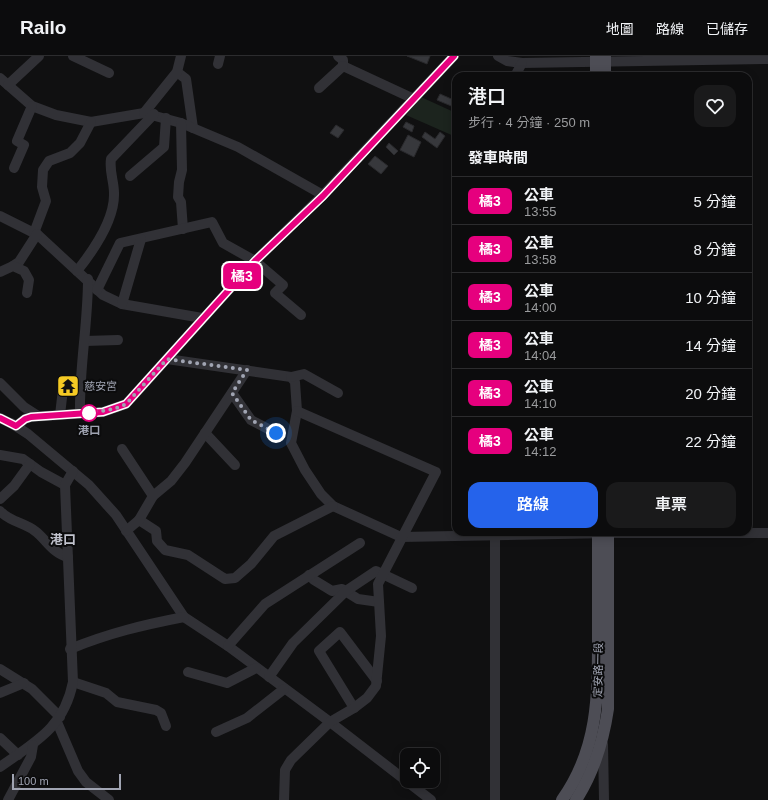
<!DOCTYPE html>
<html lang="zh-TW">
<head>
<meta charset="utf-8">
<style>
	body { margin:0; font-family:Arial,"Noto Sans TC",sans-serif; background:#1a1a1b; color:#f1f3f6; height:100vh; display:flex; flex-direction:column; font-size:15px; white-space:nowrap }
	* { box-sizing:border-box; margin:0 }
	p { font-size:13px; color:#9a9b9d }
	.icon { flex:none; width:22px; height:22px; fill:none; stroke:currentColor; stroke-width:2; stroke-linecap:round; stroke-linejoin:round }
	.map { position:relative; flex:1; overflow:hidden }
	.sheet { position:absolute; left:452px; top:16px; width:300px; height:464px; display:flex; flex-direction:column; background:#0c0c0d; border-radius:12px; box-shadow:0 2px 10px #0003,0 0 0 1px #2c2c2e }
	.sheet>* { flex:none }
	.badge { padding:0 8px; border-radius:6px; font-size:14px; line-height:26px }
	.fabs { position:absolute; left:400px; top:692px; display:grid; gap:8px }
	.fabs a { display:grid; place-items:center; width:40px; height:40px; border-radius:8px; background:#0c0c0d; box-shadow:0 2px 10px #0003,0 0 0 1px #2c2c2e; font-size:20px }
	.scale { position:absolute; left:12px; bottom:10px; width:109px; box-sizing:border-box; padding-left:4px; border:2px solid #a0a4b2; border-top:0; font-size:11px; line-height:14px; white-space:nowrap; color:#a0a4b2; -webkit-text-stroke:3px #0b0b0c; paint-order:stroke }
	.you { position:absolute; width:20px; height:20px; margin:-10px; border:3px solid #fff; border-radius:50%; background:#1a73e8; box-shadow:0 0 0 6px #1a73e833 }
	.map>.badge { position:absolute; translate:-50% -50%; box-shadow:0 0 0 2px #fff }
	h2 { padding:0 16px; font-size:15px; line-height:36px }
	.round { display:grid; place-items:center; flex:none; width:42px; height:42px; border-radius:12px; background:#1a1a1b }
	.head { display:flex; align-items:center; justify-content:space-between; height:68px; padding:0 16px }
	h1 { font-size:19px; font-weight:600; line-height:30px }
	.button { display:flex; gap:8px; margin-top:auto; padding:8px 16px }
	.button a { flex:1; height:46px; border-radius:12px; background:#2563eb; color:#fff; font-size:16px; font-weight:600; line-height:46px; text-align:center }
	.button a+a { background:#1a1a1b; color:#f1f3f6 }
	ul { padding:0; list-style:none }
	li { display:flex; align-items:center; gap:12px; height:48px; padding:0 16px; border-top:1px solid #2c2c2e }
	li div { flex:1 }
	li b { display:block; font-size:15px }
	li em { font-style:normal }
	li .badge { min-width:44px; font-weight:700; text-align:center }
	header { display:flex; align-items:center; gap:24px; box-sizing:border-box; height:56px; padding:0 20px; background:#0c0c0d; border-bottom:1px solid #2c2c2e }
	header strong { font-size:19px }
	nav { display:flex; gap:22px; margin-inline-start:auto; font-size:14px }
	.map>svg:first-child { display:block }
	.green { fill:#1c241e }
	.building { fill:#37383c; stroke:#2a2a2d }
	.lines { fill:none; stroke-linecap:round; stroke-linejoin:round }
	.minor { stroke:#313136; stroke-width:10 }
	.major { stroke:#4d4d55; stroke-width:12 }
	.line-casing { stroke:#fff; stroke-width:9 }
	.line { stroke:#e6007e; stroke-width:6 }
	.walk { stroke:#a0a4b2; stroke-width:4; stroke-dasharray:0 7.2 }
	.stop-dot { fill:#fff; stroke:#e6007e; stroke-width:2 }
	.labels { text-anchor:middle; stroke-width:4; stroke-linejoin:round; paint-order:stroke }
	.poi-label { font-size:11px; fill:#a0a4b2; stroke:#0b0b0c; text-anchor:start }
	.stop-label { font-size:11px; font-weight:bold; fill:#a0a4b2; stroke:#0b0b0c }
	.street-label { font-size:11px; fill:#a0a4b2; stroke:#0b0b0c }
	.quarter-label { font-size:13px; font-weight:bold; fill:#c1c3ce; stroke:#0b0b0c }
</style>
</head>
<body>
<header>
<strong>Railo</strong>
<nav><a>地圖</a><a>路線</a><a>已儲存</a></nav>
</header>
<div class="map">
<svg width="768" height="744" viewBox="0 0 768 744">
	<rect width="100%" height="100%" fill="#101011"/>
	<!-- green -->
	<path class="green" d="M421 41 456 57V81L406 59Z"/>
	<!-- building -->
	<g class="building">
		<path d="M407 0H430L427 8Z"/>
		<path d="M440 38 456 45V52L437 44Z"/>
		<path d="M406 66 414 70 412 76 403 71Z"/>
		<path d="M336 69 344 74 338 82 330 77Z"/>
		<path d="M425 76 435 83 440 76 445 80 437 92 422 81Z"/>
		<path d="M408 79 421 86 414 101 400 94Z"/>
		<path d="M389 87 398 95 394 99 386 91Z"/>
		<path d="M375 100 388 110 381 118 368 108Z"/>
	</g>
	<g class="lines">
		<!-- minor -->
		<g class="minor">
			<path d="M73 0 109 17"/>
			<path d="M338 0 343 4V10L414 43"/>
			<path d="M498 0 507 5 522 7 768 3"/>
			<path d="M218 8 220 0"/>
			<path d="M177 16 186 23 193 72"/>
			<path d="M515 20 522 7"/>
			<path d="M0 22 32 50 56 59 91 66 144 57 181 67 238 91 323 139"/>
			<path d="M8 29 39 0"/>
			<path d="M319 32 343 10"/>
			<path d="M144 57 177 16 181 0"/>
			<path d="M181 67 182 114 179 126 178 141 181 146 183 173"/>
			<path d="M14 112 24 89 17 85 32 50"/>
			<path d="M130 120 164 91 166 62"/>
			<path d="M0 160 38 179 103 239 122 248 202 262"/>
			<path d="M34 177 46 145 42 131 43 114 49 105 70 97 80 87 91 66"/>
			<path d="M13 210 19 206 37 178"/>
			<path d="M77 215C93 195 115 164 114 137 114 125 109 115 111 103L154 58"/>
			<path d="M0 216 13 210 24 215 29 224 27 237"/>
			<path d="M97 234 120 187 212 166 223 187 255 205 283 229 275 237 301 259"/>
			<path d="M122 248 141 183"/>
			<path d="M85 285 118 284"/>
			<path d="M167 303 291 321 295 326 297 355 291 387 305 414 321 438 333 450 401 481 609 477H768"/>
			<path d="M291 321 304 318 338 337"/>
			<path d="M0 327 24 351 38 360"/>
			<path d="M232 337 251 364 276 377"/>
			<path d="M80 358C79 313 88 268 88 223"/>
			<path d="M60 359 63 333 80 335"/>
			<path d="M0 362 16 370 25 363 31 361 103 356 126 348 255 205 323 139 454 0"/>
			<path d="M11 367 28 378 89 429 116 459 184 561 228 590 330 666 431 744"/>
			<path d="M205 377 235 409"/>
			<path d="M122 393 153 440"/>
			<path d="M0 399 23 403 41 416 65 429"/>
			<path d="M0 443 14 430 30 408"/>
			<path d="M0 455C10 466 23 466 35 475 46 483 52 497 68 501"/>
			<path d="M139 464 156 475 157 485 165 494 188 499 225 523 235 522 251 508 274 480 333 450"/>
			<path d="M126 475 139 464 153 440 171 425 185 407 247 314"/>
			<path d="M495 476V744"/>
			<path d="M309 519 314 524 332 535 342 533 358 543 379 546"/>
			<path d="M228 590 265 548 360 487"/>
			<path d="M70 593C109 577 143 569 184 561"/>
			<path d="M0 613 32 633 60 661"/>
			<path d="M188 616 227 627 256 612"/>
			<path d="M269 621 293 587 346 535 376 515 412 532"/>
			<path d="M73 626 106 637 117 646 156 654 161 657 166 670"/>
			<path d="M0 637 24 627"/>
			<path d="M354 652 319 595 340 576 377 625"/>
			<path d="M57 666 78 715 86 726 109 744"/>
			<path d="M216 676 247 662 284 633"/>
			<path d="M0 682 18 699"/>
			<path d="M603 688 604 744"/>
			<path d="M0 711C35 686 64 672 73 626L65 429 73 415"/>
			<path d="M8 744 31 701 33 689"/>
			<path d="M284 744 285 714 291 704 330 666 354 652 367 642 376 630 381 580 378 528 436 416 297 355"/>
		</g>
		<!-- major -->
		<g class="major">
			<path d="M596 0V20"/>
			<path d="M605 0V20"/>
			<path d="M562 744C599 692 598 638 598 577 598 543 598 510 598 476"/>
			<path d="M576 744C594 716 603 687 608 653V476"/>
		</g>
	</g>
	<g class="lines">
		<!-- line casing -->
		<g class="line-casing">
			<path id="line" d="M0 362 16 370 25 363 31 361 103 356 126 348 255 205 323 140 454 0"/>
		</g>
		<!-- line -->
		<use href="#line" class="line"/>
		<!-- walk -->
		<path class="walk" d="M89 357 114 353 126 348 167 303 247 314 232 337 251 364 276 377"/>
	</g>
	<!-- icons -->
	<defs>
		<g id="temple-square" transform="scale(1.15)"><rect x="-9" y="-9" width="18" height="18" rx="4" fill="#f5ca24" stroke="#0b0b0c"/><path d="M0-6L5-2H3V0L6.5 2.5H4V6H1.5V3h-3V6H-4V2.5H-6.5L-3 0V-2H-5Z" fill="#111"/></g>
	</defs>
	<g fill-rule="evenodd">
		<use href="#temple-square" x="68" y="330"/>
	</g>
	<!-- markers -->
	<circle class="stop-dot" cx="89" cy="357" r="8"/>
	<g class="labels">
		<!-- poi labels -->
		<g class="poi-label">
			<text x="84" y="334">慈安宮</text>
		</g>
		<!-- stop labels -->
		<g class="stop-label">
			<text x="89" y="378">港口</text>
		</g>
		<!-- street labels -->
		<g class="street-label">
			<text transform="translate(598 614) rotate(-89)" y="4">定安路一段</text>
		</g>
		<!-- quarter labels -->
		<g class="quarter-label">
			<text x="63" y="488">港口</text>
		</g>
	</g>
</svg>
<div class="fabs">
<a><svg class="icon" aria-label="locate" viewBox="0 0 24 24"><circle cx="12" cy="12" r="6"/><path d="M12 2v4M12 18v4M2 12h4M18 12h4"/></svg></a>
</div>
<div class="scale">100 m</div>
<div class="you" style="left:276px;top:377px"></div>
<b class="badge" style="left:242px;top:220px;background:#e6007e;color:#fff">橘3</b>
<section class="sheet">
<div class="head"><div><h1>港口</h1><p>步行 · 4 分鐘 · 250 m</p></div><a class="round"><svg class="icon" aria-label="heart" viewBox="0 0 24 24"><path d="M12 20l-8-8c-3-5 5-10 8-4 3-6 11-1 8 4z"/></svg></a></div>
<h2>發車時間</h2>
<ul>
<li><span class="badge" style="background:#e6007e;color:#fff">橘3</span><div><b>公車</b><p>13:55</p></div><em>5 分鐘</em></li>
<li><span class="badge" style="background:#e6007e;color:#fff">橘3</span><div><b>公車</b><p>13:58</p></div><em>8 分鐘</em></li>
<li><span class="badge" style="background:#e6007e;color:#fff">橘3</span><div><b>公車</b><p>14:00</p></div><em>10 分鐘</em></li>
<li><span class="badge" style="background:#e6007e;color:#fff">橘3</span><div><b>公車</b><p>14:04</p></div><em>14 分鐘</em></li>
<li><span class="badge" style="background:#e6007e;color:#fff">橘3</span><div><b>公車</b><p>14:10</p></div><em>20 分鐘</em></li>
<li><span class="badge" style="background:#e6007e;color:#fff">橘3</span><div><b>公車</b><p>14:12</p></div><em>22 分鐘</em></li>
</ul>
<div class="button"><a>路線</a><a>車票</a></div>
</section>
</div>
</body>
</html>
